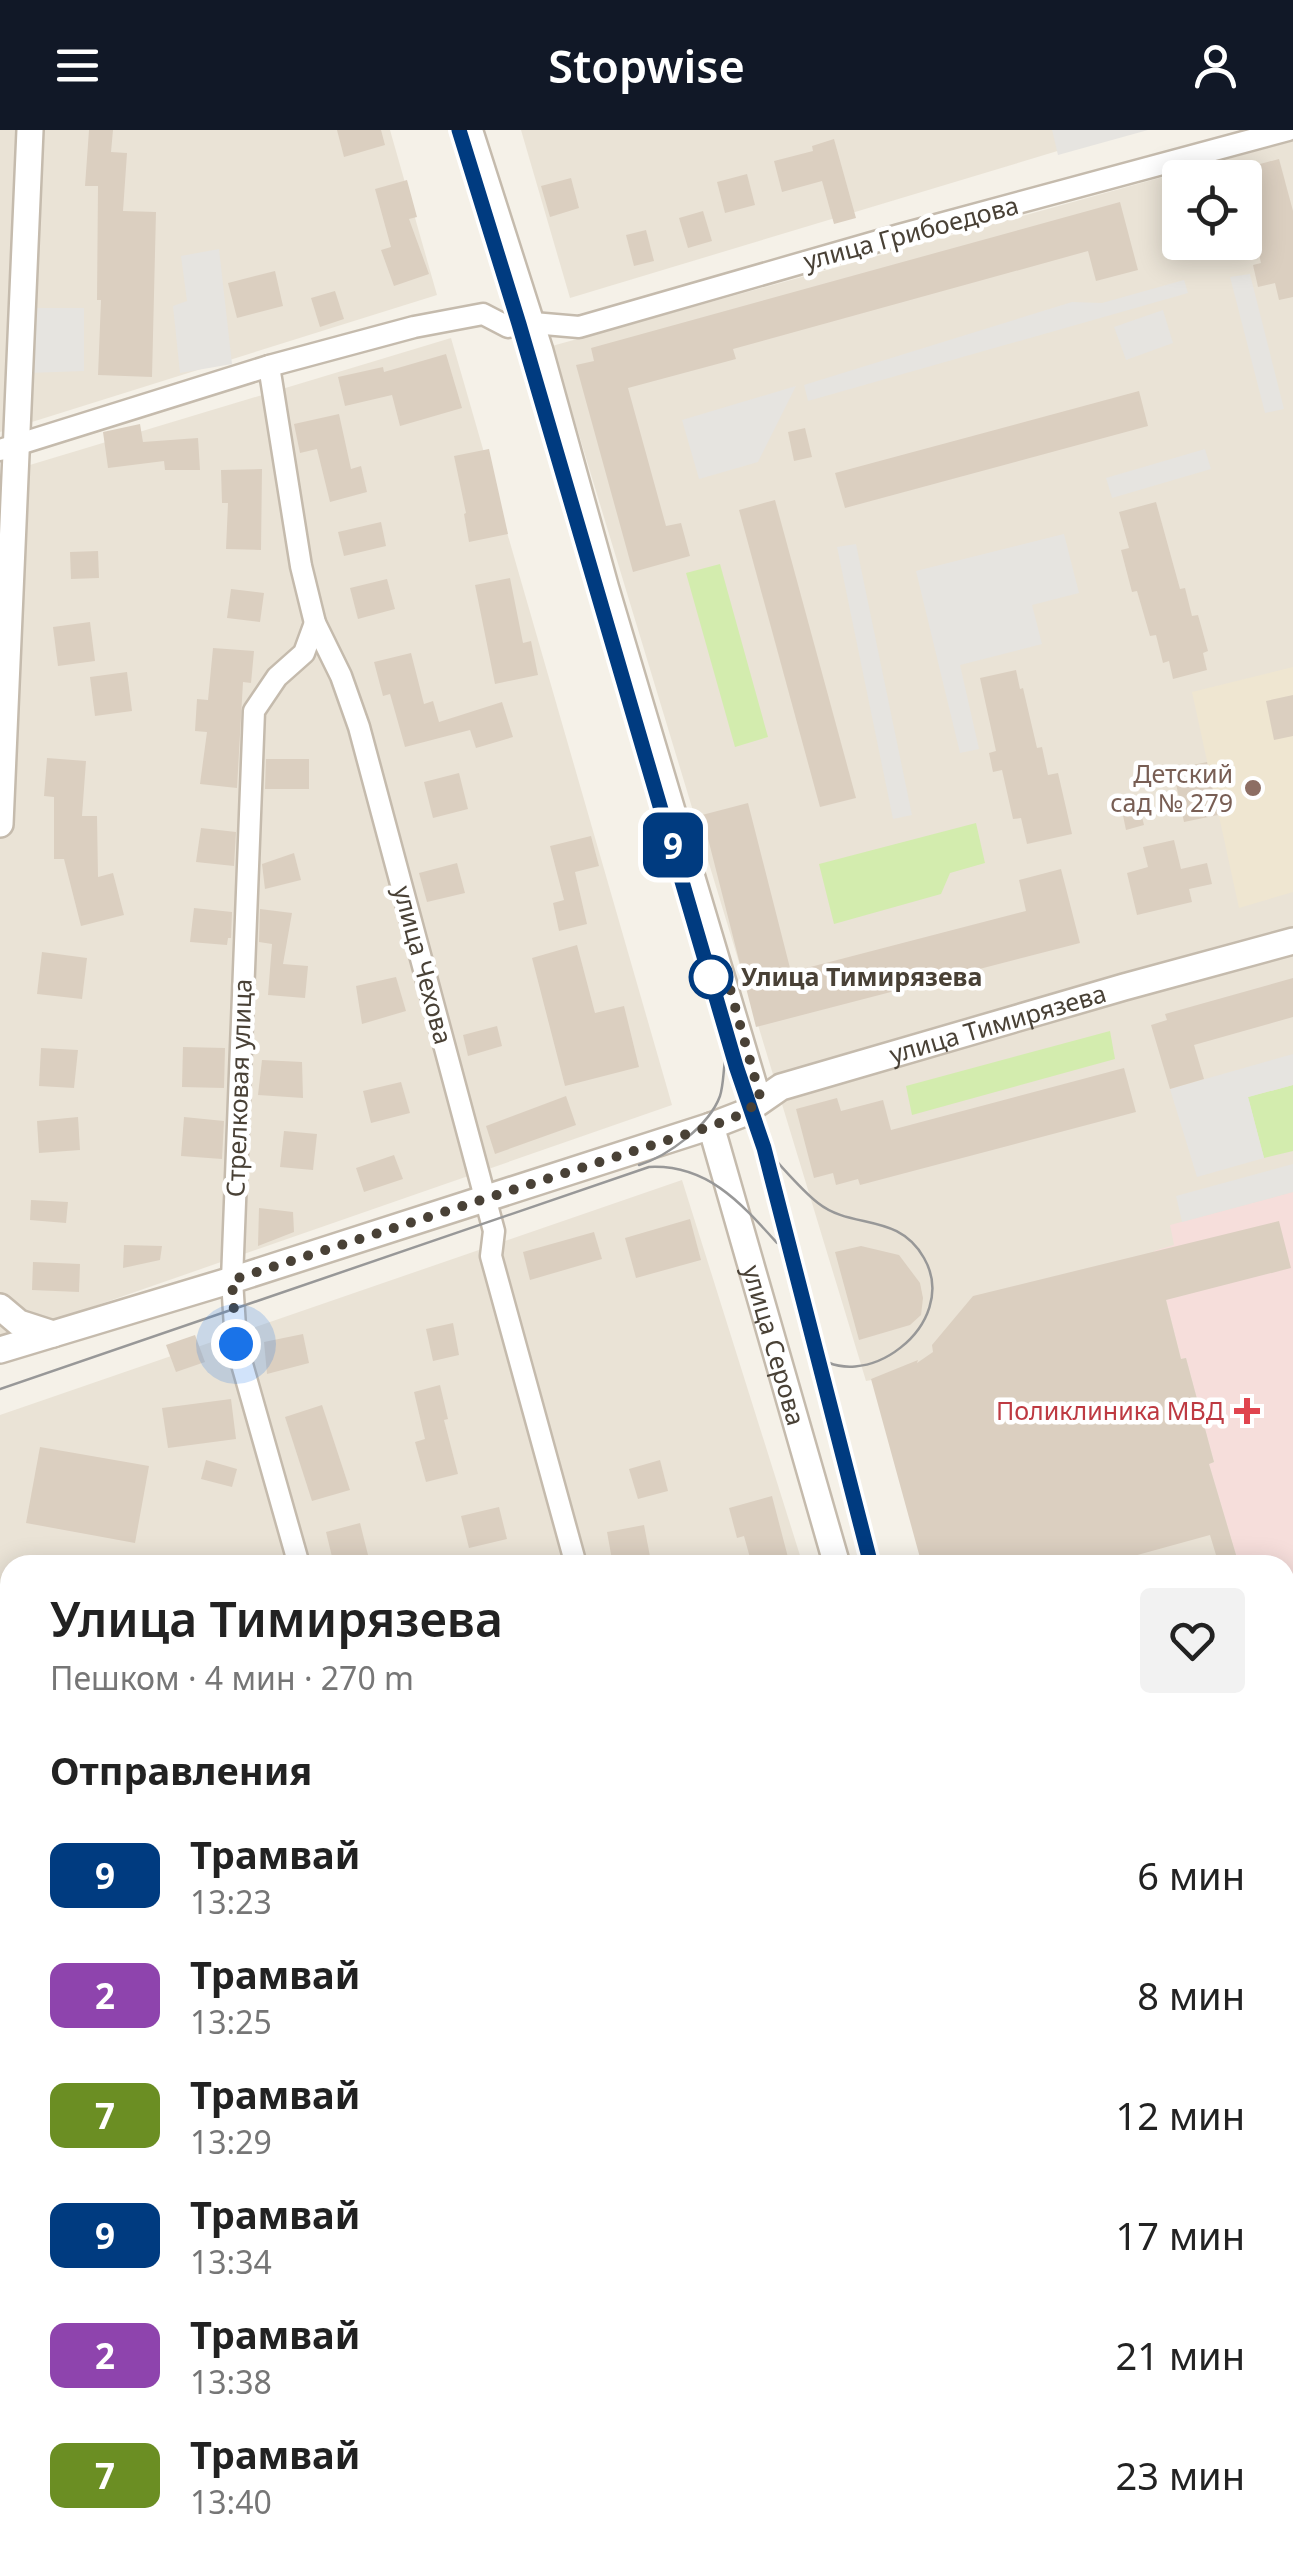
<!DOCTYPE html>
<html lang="ru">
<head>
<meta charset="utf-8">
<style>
	body { margin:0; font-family:"Noto Sans",sans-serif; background:#f2f2f2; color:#222; height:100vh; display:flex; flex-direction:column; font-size:38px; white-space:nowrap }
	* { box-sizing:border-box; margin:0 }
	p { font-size:32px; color:#767676 }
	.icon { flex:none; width:55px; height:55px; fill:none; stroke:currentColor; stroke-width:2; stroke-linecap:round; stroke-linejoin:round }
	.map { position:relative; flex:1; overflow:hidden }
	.sheet { position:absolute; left:0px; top:1425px; width:1295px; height:1002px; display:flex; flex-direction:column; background:#fff; border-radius:30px 30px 0 0; box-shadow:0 5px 25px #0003 }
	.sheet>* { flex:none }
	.badge { padding:0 20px; border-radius:15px; font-size:35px; line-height:65px }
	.controls { position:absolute; left:1162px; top:30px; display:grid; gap:20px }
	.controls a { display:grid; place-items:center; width:100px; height:100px; border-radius:10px; background:#fff; box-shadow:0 5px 25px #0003; font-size:50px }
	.you { position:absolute; width:50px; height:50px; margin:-25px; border:8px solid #fff; border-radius:50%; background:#1a73e8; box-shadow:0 0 0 15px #1a73e833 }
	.map>.badge { position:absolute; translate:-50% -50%; box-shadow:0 0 0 5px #fff }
	h2 { padding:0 50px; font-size:38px; line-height:90px }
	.round { display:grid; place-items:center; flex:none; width:105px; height:105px; border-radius:10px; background:#f2f2f2 }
	.summary { display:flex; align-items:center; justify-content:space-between; height:170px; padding:0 50px }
	h1 { font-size:48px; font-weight:600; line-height:75px }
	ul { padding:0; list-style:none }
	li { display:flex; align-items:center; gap:30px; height:120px; padding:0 50px }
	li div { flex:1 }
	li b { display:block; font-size:38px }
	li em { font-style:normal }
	li .badge { min-width:110px; font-weight:700; text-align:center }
	header { display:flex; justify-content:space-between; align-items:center; height:130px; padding:0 50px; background:#111827; color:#fff; font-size:45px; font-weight:600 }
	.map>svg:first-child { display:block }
	.residential { fill:#eae3d6; fill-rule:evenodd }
	.industrial { fill:#e8e2dd }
	.education { fill:#efe6d1 }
	.medical { fill:#f6dedb }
	.green { fill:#d3ecae }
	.parking { fill:#e6e4e0 }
	.building { fill:#dbcfc0 }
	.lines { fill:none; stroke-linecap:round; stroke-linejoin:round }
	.minor-casing { stroke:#c5bbad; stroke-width:25 }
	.tertiary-casing { stroke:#c5bbad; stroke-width:30 }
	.minor { stroke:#fff; stroke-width:20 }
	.tertiary { stroke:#fff; stroke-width:25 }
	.tram { stroke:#989898; stroke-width:2.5 }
	.line-casing { stroke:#fff; stroke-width:22 }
	.line { stroke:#003b80; stroke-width:15 }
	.walk { stroke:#494136; stroke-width:10; stroke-dasharray:0 18 }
	.education-dot { fill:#8d6e63; stroke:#fff; stroke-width:4 }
	.stop-dot { fill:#fff; stroke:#003b80; stroke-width:5 }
	.health-dot { fill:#e0444e; stroke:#fff; stroke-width:4 }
	.labels { text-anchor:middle; stroke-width:9; stroke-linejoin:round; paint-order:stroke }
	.street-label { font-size:25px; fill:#494136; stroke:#fff }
	.education-label { font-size:25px; fill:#785e54; stroke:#fff; text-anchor:end }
	.stop-label { font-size:25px; font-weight:bold; fill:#494136; stroke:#fff; text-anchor:start }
	.health-label { font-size:25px; fill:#be3a42; stroke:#fff; text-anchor:end }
</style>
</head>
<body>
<header><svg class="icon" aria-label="menu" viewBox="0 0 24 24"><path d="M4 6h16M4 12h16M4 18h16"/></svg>Stopwise<svg class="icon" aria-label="person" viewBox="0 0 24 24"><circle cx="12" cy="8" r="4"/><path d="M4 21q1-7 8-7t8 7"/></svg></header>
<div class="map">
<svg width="1293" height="2426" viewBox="0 0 1293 2426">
	<rect width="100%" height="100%" fill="#f5f1e8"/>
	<!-- residential -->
	<g class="residential">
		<path d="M0 0H390L437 165 0 302Z"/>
		<path d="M521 0H1127L570 168Z"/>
		<path d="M1293 11V1729L1285 1731V1435H926L872 1250 866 1251 552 216ZM1180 48H1245V112H1180Z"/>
		<path d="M451 208 672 975 0 1209V344Z"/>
		<path d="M682 1050 803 1435H10V2418H1110L1113 2426H0V1285Z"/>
	</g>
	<!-- industrial -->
	<path class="industrial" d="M1285 1588 1293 1615V1729L1285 1731Z"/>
	<!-- education -->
	<path class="education" d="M1293 537V762L1239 778 1192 562Z"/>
	<!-- medical -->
	<path class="medical" d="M1293 1062V1551L1285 1553V1435H1239L1209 1334 1214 1332 1186 1228 1181 1229 1154 1121 1174 1115 1170 1095Z"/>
	<!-- green -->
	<g class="green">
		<path d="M720 434 768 607 735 617 686 443Z"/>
		<path d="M976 693 985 733 950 743 941 764 834 794 819 734Z"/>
		<path d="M1110 901 1115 929 912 985 906 956Z"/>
		<path d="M1293 955V1021L1264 1028 1248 967Z"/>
	</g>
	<!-- parking -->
	<g class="parking">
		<path d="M1052 0H1148L1058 25Z"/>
		<path d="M219 119 232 234 180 243 173 176 187 171 181 126Z"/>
		<path d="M1250 144 1284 279 1265 283 1230 147Z"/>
		<path d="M1184 150 1188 163 808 271 804 255 1072 172 1102 173Z"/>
		<path d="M33 178H84V241L28 243Z"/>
		<path d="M1163 180 1173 213 1126 230 1114 197Z"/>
		<path d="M796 256 758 332 699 349 682 290Z"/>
		<path d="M1205 319 1211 339 1112 368 1106 348Z"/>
		<path d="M1064 404 1079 463 1032 475 1042 514 960 535 979 619 960 623 916 441Z"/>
		<path d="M856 414 912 685 893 689 837 417Z"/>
		<path d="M1293 924V955L1248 967 1264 1028 1197 1047 1170 959Z"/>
		<path d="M1293 1034V1062L1182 1092 1176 1066Z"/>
	</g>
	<!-- building -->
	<g class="building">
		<path d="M89 0H113L111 22 127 23 123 81 156 82 152 247 98 245 101 170H97L98 56H85Z"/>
		<path d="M337 0H381L385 15 344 27Z"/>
		<path d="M834 9 856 88 834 94 822 51 782 62 774 31 813 21 812 16Z"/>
		<path d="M1279 29 1293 81V167L1279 170 1275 153 1258 157 1253 135 1261 133 1253 97 1245 99V38Z"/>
		<path d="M747 44 755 75 725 83 717 52Z"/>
		<path d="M571 48 579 78 550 87 541 56Z"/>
		<path d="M407 50 417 87 409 89 429 144 394 156 381 120 391 117 375 59Z"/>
		<path d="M1120 72 1138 140 1096 151 1088 121 733 219 736 229 628 258 666 396 681 393 690 426 633 442 576 235 594 231 591 218Z"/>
		<path d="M703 81 712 111 688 118 679 88Z"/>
		<path d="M646 100 654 131 634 136 626 105Z"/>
		<path d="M275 141 283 176 237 188 228 153Z"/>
		<path d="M335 161 344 189 320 197 311 168Z"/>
		<path d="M446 224 462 278 400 296 392 265 345 276 338 247 383 237 384 242Z"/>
		<path d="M1139 261 1148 296 845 378 835 343Z"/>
		<path d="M339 284 351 339 361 336 367 362 330 372 317 319 300 323 294 294Z"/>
		<path d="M140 294 143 312 198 308 200 340H165L164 331 108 338 103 302Z"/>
		<path d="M805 298 812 327 794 331 788 302Z"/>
		<path d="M489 319 508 404 469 412 464 384 466 383 454 326Z"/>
		<path d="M262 339 261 420 226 419 228 373H222L221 340Z"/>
		<path d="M775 370 856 668 820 677 739 380Z"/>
		<path d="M1156 372 1180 459 1185 458 1192 486 1198 485 1208 521 1203 523 1207 540 1173 549 1169 531 1163 533 1156 505 1150 506 1137 461 1132 462 1121 420 1129 418 1119 382Z"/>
		<path d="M381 392 386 416 344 426 338 402Z"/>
		<path d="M98 421 99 448 71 449 70 422Z"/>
		<path d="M510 448 523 513 531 511 538 545 495 554 475 455Z"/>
		<path d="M387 449 395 479 358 489 350 458Z"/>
		<path d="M231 459 264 463 260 492 227 488Z"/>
		<path d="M90 492 95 531 58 536 53 497Z"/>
		<path d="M213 518 254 521 251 553 243 552 237 658 200 654 207 602 195 601 197 569 208 570Z"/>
		<path d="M411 523 424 574 433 571 439 592 502 572 513 607 476 618 470 600 405 617 390 564 383 566 374 532Z"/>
		<path d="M1016 540 1020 559 1023 558 1037 618 1042 617 1048 645 1058 643 1072 704 1027 714 1021 688 1013 689 1002 640 993 642 989 623 996 621 980 548Z"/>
		<path d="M127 542 132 581 95 586 90 547Z"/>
		<path d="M1293 565V606L1274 610 1266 571Z"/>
		<path d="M47 628 86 631 82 686H97L98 747 113 743 124 785 81 796 64 729H54V667L44 666Z"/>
		<path d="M266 629H309V659H265Z"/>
		<path d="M1207 632 1218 685 1184 692 1173 639Z"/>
		<path d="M459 643 468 679 433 688 424 652Z"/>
		<path d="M1137 667 1144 695 1126 700 1120 671Z"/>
		<path d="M748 673 791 842 1026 781 1019 750 1061 739 1080 813 756 897 702 685Z"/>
		<path d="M201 698 236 702 234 736 196 732Z"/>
		<path d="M591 706 599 736 575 742 587 794 559 801 553 773 564 770 550 716Z"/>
		<path d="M1174 710 1181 739 1207 733 1212 754 1189 759 1192 772 1137 785 1127 743 1148 737 1143 717Z"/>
		<path d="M294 723 301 750 265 759 262 734Z"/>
		<path d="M457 733 465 763 427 772 419 743Z"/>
		<path d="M194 778 232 782 231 808H228L227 815 190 812Z"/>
		<path d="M260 779 292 783 283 834 308 836 305 868 268 865 272 814 259 812Z"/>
		<path d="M577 815 595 883 624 876 639 937 565 956 532 828Z"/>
		<path d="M42 822 87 828 82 869 37 864Z"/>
		<path d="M396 847 406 881 362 894 356 856Z"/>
		<path d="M1293 848V887L1194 915 1204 949 1170 959 1151 895 1167 890 1165 884Z"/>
		<path d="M497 896 502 916 468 926 463 905Z"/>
		<path d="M183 917 225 918 224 958 182 957Z"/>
		<path d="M41 918 78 920 74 958 39 956Z"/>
		<path d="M262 930 302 932 303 968 258 965Z"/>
		<path d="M1124 938 1136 982 860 1055 858 1049 836 1055 833 1043 814 1048 796 979 837 968 841 981 883 970 891 1000Z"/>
		<path d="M401 952 410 983 371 993 363 961Z"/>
		<path d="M566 966 576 995 495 1024 486 996Z"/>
		<path d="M78 987 80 1020 39 1023 37 991Z"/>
		<path d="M184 987 224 991 222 1029 181 1026Z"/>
		<path d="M284 1001 317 1004 313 1040 280 1037Z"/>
		<path d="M394 1025 403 1049 364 1062 356 1038Z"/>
		<path d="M31 1070 68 1072 66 1093 30 1090Z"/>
		<path d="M259 1078 293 1082 294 1102 258 1116Z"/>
		<path d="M690 1089 701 1130 636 1148 625 1108Z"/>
		<path d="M1279 1091 1291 1138 1166 1170 1181 1229 1186 1228 1214 1332 1209 1334 1239 1435H1219L1210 1405 1101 1435H922L871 1249 918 1230 917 1233 933 1222 932 1215 973 1166Z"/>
		<path d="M594 1102 602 1129 530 1150 523 1122Z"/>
		<path d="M124 1115 162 1116 160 1130 123 1138Z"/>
		<path d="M861 1116 899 1125 920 1153 923 1168 921 1185 910 1195 859 1210 835 1122Z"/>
		<path d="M33 1132 80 1134 79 1162 32 1160Z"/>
		<path d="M453 1193 459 1225 433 1231 426 1199Z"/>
		<path d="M303 1204 309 1233 267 1244 264 1212Z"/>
		<path d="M195 1205 205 1232 176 1242 166 1215Z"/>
		<path d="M440 1255 448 1289 444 1290 458 1344 426 1352 415 1312 425 1309 414 1262Z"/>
		<path d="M231 1269 236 1309 168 1318 162 1278Z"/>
		<path d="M322 1275 350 1360 312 1371 285 1287Z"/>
		<path d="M40 1317 149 1336 135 1413 26 1393Z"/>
		<path d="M206 1330 237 1339 232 1357 201 1349Z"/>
		<path d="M660 1330 668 1361 638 1369 629 1339Z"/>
		<path d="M772 1366 790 1435H752L744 1406 737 1408 729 1378Z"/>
		<path d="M499 1377 507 1409 469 1418 461 1386Z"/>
		<path d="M360 1393 369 1429 334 1435 326 1402Z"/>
		<path d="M644 1395 651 1432 613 1435 607 1402Z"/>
	</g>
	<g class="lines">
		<!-- minor casing -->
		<g class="minor-casing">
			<g id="minor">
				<path d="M472 0 542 219 608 457 761 971"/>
				<path d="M269 236 301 436 315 493 341 546 359 597 494 1101 491 1126 576 1435"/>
				<path d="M0 320 269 236 414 197 483 184 508 197 533 193 579 197 899 105 1288 0"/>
				<path d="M299 1435 236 1213 232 1150 254 581 277 547 304 523 315 493"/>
				<path d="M0 1637 10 1715"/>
				<path d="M0 1769H10"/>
				<path d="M0 2287 10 2315"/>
				<path d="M46 2418 49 2426"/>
				<path d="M226 2418 229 2426"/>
				<path d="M391 2418 393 2426"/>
				<path d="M612 2418 615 2426"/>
				<path d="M869 2418 872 2426"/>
				<path d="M308 2426 334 2418"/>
			</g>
		</g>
		<!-- tertiary casing -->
		<g class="tertiary-casing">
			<g id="tertiary">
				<path d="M0 694C9 463 22 232 30 0"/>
				<path id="s1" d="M711 996 837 1435"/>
				<path d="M0 1177 19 1193 53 1204"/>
				<path id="s2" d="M0 1220 232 1150 711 996 742 984 781 957 1124 857 1293 811"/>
				<path d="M1138 2418 1141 2426"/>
			</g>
		</g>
		<!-- minor -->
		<use href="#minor" class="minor"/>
		<!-- tertiary -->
		<use href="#tertiary" class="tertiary"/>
		<!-- tram -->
		<g class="tram">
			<path d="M459 0 519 194 736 936 764 1018 871 1435"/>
			<path d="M764 1018C782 1036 799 1058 818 1073 852 1100 898 1082 924 1128 962 1194 861 1270 811 1221"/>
			<path d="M639 1035C668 1026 709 996 720 966 724 953 723 939 726 925"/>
			<path d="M0 1259 649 1037C707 1034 741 1073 777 1113"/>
			<path d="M1165 2418 1167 2426"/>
		</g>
	</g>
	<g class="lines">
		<!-- line casing -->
		<g class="line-casing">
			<path id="line" d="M459 0 519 194 736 936 764 1018 871 1435"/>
		</g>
		<!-- line -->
		<use href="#line" class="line"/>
		<!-- walk -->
		<path class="walk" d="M236 1214 232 1150 712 996 742 984 761 970 722 830 711 847"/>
	</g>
	<!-- markers -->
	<circle class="education-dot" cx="1253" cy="658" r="10"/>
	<circle class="stop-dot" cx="711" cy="847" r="20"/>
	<path class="health-dot" d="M1242 1266h10v10h10v10h-10v10h-10v-10h-10v-10h10z"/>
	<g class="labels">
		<!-- street labels -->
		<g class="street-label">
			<text transform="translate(911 103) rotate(-15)" y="9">улица Грибоедова</text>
			<text transform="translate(423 835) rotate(75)" y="9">улица Чехова</text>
			<text dy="9" stroke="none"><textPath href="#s2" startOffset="1052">улица Тимирязева</textPath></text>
			<text transform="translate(239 958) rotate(-88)" y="9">Стрелковая улица</text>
			<text dy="9" stroke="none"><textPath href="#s1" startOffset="228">улица Серова</textPath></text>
		</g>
		<!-- education labels -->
		<g class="education-label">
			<text x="1233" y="653">Детский<tspan x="1233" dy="29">сад № 279</tspan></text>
		</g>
		<!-- stop labels -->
		<g class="stop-label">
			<text x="741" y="856">Улица Тимирязева</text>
		</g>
		<!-- health labels -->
		<g class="health-label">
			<text x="1224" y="1290">Поликлиника МВД</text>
		</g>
	</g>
</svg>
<div class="controls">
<a><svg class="icon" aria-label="locate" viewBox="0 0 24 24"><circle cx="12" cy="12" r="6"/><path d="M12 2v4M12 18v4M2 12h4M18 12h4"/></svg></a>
</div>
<div class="you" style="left:236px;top:1214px"></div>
<b class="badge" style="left:673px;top:715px;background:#003b80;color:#fff">9</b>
<section class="sheet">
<div class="summary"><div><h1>Улица Тимирязева</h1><p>Пешком · 4 мин · 270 m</p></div><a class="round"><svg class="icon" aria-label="heart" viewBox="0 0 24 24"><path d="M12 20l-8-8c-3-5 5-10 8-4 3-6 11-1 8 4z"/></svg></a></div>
<h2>Отправления</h2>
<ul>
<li><span class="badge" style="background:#003b80;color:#fff">9</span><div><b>Трамвай</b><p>13:23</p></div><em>6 мин</em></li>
<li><span class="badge" style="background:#8e44ad;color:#fff">2</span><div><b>Трамвай</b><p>13:25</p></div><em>8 мин</em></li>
<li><span class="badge" style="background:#6b8e23;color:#fff">7</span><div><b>Трамвай</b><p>13:29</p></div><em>12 мин</em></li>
<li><span class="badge" style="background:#003b80;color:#fff">9</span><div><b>Трамвай</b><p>13:34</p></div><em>17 мин</em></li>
<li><span class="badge" style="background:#8e44ad;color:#fff">2</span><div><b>Трамвай</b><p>13:38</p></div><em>21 мин</em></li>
<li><span class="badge" style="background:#6b8e23;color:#fff">7</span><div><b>Трамвай</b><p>13:40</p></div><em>23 мин</em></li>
</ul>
</section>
</div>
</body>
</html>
